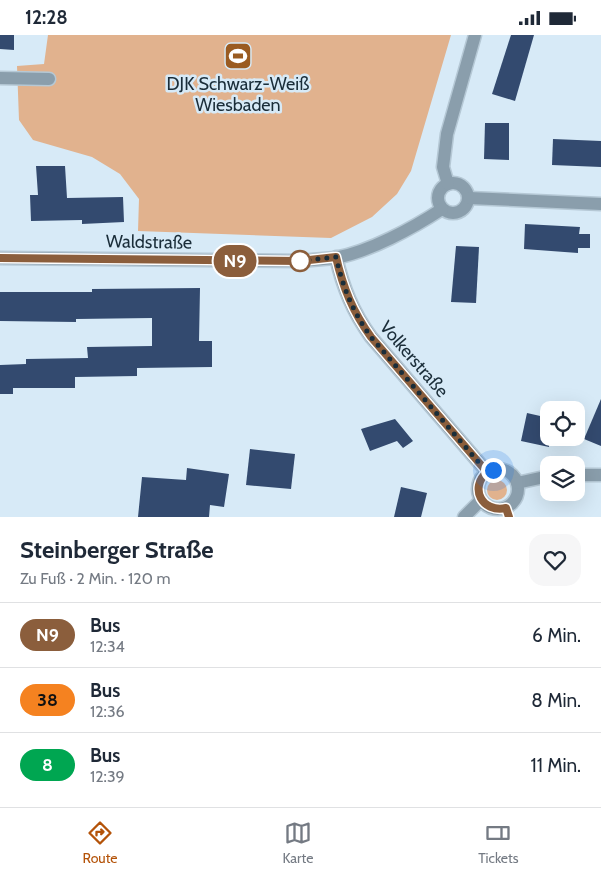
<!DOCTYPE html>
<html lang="de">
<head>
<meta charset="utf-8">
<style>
	body { margin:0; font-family:Cabin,sans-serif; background:#f6f6f7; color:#1f2937; height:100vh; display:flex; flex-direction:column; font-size:19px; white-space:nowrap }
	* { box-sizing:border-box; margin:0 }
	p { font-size:16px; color:#747a83 }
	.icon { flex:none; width:28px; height:28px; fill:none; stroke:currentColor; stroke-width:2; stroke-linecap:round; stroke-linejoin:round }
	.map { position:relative; height:482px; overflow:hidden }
	.sheet { display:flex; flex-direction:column; background:#fff; flex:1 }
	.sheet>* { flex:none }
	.badge { padding:0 10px; border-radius:16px; font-size:18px; line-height:32px }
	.buttons { position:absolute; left:540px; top:366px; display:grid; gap:10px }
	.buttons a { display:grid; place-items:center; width:45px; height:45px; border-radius:10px; background:#fff; box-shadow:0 5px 20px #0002; font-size:25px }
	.you { position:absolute; width:25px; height:25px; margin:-12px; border:4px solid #fff; border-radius:50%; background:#1a73e8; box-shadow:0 0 0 8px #1a73e833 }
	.map>.badge { position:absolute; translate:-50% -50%; box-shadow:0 0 0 2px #fff }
	.round { display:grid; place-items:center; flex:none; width:52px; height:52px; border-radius:15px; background:#f6f6f7 }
	.summary { display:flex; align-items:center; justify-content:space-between; height:85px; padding:0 20px }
	h1 { font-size:24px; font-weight:700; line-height:38px }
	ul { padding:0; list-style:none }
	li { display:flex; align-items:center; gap:15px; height:65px; padding:0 20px; border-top:1px solid #e0e1e3 }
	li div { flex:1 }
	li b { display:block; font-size:19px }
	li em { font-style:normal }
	li .badge { min-width:55px; font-weight:700; text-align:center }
	.status { display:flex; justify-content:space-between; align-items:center; height:35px; padding:0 25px; background:#fff; direction:ltr }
	.status svg { height:14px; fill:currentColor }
	.menu { display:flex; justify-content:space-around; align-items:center; height:70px; border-top:1px solid #e0e1e3; background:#fff; font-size:14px; color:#747a83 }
	.menu a { display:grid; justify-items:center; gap:2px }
	.menu .on { color:#b45309 }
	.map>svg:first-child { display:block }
	.green { fill:#e1b28e }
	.building { fill:#334a6f }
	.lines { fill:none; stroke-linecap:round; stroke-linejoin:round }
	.minor-casing { stroke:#b5c8d5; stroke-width:15 }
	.minor { stroke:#8a9eac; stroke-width:12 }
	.line-casing { stroke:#fff; stroke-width:11 }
	.line { stroke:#8b5e3c; stroke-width:8 }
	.walk { stroke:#1a2d39; stroke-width:5; stroke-dasharray:0 9 }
	.stop-dot { fill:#fff; stroke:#8b5e3c; stroke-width:2.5 }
	.labels { text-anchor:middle; stroke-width:5; stroke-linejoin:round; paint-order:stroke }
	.poi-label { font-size:18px; fill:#1a2d39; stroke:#d7eaf7 }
	.street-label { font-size:18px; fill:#1a2d39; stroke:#d7eaf7 }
</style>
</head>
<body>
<div class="status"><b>12:28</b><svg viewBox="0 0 49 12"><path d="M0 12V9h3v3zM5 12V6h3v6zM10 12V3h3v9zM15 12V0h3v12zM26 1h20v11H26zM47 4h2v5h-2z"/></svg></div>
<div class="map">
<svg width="601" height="482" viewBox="0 0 601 482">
	<rect width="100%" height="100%" fill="#d7eaf7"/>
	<!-- green -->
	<g class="green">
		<path d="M48 0H451L411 136 397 159 372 182 331 203 138 196 139 164 120 139 92 122 33 105 19 85 17 31 44 29Z"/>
		<circle cx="497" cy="455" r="10"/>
	</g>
	<!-- building -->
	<g class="building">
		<path d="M0 0H14V15L0 14Z"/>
		<path d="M511 0H534L515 66 492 59Z"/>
		<path d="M485 88H509V125L484 124Z"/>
		<path d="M553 104 601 106V132L552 130Z"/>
		<path d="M36 131H65L67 163 123 162 124 187 82 189V185L31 186 30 160H38Z"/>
		<path d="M525 189 580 192 579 199H590V213H578V218L524 214Z"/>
		<path d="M456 211 479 212 476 268 451 267Z"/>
		<path d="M200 253 199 306H212V332L137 333V341L75 342V353H13V359H0V330L26 329V324L88 323 87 312 152 311V283L76 284V287L0 286V257H92V254Z"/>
		<path d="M601 364V411L584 404Z"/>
		<path d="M527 378 549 383V412L521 406Z"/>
		<path d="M395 384 413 406 403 413 397 406 370 416 361 394Z"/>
		<path d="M250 414 295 419 291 454 246 450Z"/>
		<path d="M187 433 229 439 224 472 210 470 209 482H138L142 442 186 445Z"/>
		<path d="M401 452 427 458 421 482H394Z"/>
	</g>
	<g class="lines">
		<!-- minor casing -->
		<g class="minor-casing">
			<g id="minor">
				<path d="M0 43 49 44"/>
				<circle cx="453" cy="163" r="15"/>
				<path d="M448 149 443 132 447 99 475 0"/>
				<path d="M469 163 601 169"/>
				<path d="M336 222C343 253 353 277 371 302L487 437"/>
				<path d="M0 223 300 226C311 225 323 224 335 223 369 217 413 193 442 174"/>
				<circle cx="498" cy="454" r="20"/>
				<path d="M576 440H601"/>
				<path d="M517 448 549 441"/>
				<path d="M464 482 481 465"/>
			</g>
		</g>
		<!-- minor -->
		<use href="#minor" class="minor"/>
	</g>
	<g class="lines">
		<!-- line casing -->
		<g class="line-casing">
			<path id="line" d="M0 223 300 226 336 222C343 253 353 277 371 302L487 437C469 453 482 478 506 473L509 482"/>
		</g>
		<!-- line -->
		<use href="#line" class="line"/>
		<!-- walk -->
		<path class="walk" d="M300 226 336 222C343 253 353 277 371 302L487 437 493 435"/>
	</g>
	<!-- icons -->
	<defs>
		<g id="stadium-square" transform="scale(1.4375)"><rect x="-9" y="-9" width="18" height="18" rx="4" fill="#9a5b21" stroke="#d7eaf7"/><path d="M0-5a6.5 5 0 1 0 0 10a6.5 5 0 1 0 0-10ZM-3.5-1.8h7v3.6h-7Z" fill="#fff"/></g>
	</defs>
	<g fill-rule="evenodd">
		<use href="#stadium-square" x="238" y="21"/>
	</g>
	<!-- markers -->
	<circle class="stop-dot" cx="300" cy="226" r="10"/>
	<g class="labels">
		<!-- poi labels -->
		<g class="poi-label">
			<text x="238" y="55">DJK Schwarz-Weiß<tspan x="238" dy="21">Wiesbaden</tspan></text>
		</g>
		<!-- street labels -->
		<g class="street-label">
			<text transform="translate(149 207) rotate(1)" y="6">Waldstraße</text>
			<text transform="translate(414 324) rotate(49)" y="6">Volkerstraße</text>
		</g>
	</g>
</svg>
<div class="buttons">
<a><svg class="icon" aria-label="locate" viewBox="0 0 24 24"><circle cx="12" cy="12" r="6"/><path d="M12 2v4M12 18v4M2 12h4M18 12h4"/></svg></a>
<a><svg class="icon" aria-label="layers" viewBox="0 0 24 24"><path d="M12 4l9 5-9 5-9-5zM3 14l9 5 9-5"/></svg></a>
</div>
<div class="you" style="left:493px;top:435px"></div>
<b class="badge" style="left:235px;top:226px;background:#8b5e3c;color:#fff">N9</b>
</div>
<section class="sheet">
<div class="summary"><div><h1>Steinberger Straße</h1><p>Zu Fuß · 2 Min. · 120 m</p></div><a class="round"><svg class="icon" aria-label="heart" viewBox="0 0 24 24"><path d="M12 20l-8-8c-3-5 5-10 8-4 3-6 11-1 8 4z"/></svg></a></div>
<ul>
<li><span class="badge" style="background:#8b5e3c;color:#fff">N9</span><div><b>Bus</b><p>12:34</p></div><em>6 Min.</em></li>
<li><span class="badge" style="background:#f58220;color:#111">38</span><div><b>Bus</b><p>12:36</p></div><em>8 Min.</em></li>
<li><span class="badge" style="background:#00a651;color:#fff">8</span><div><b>Bus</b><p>12:39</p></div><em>11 Min.</em></li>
</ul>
</section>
<nav class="menu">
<a class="on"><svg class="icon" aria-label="directions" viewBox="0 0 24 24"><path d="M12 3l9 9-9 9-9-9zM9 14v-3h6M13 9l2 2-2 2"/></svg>Route</a>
<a><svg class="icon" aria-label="map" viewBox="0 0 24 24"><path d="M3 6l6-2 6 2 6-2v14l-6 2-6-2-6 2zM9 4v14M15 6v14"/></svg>Karte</a>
<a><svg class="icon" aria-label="tickets" viewBox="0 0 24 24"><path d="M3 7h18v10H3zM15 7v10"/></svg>Tickets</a>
</nav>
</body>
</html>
